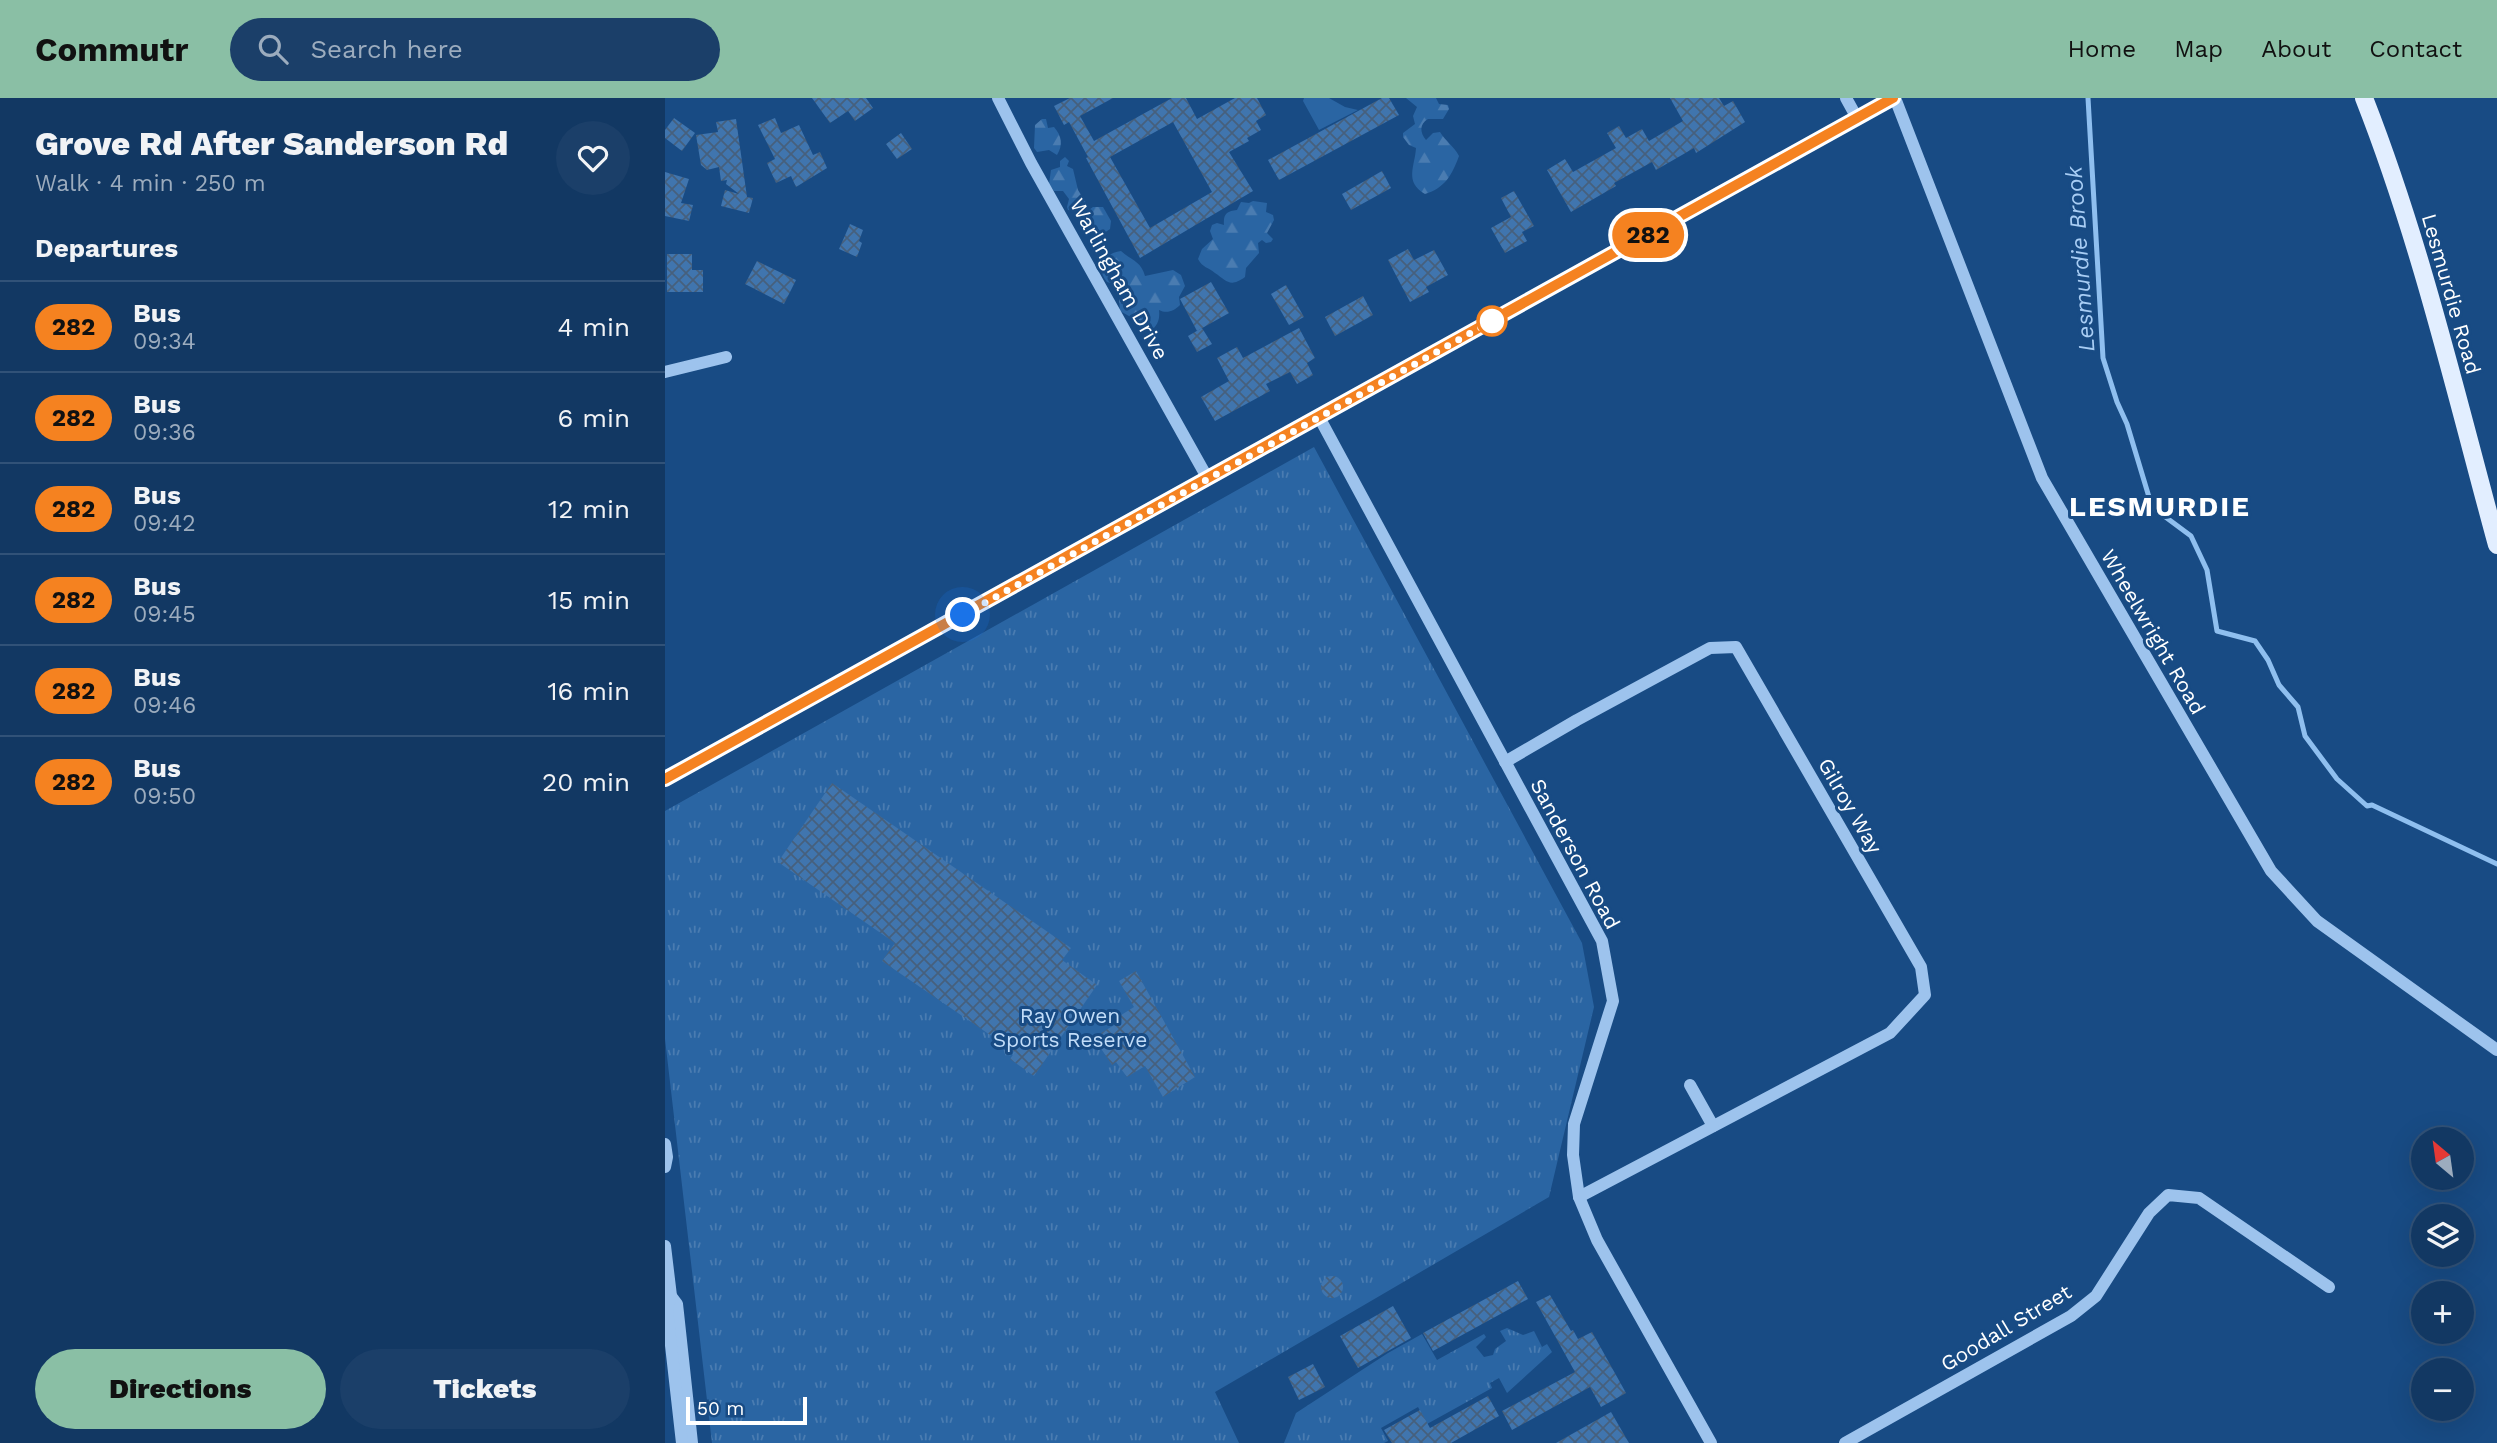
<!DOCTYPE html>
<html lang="en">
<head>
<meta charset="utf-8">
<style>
	body { margin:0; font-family:"Work Sans",sans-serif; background:#1b3f69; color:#f1f3f6; height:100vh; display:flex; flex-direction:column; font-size:26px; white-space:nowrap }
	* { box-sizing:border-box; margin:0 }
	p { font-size:23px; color:#9cacbe }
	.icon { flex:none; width:38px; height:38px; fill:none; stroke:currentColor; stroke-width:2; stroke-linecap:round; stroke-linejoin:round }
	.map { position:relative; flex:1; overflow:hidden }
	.side { display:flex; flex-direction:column; background:#123863; width:665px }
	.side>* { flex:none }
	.badge { padding:0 14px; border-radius:23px; font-size:24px; line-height:46px }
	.needle { width:46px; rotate:331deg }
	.fabs { position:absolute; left:1746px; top:1029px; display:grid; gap:14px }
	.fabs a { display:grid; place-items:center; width:63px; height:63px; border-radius:50%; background:#123863; box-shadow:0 7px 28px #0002,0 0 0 2px #315278; font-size:35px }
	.scale { position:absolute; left:21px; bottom:18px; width:121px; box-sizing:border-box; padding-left:7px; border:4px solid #fff; border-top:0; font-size:19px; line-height:24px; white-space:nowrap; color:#fff; -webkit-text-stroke:5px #184b84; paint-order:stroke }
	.you { position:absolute; width:35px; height:35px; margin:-18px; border:5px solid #fff; border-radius:50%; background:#1a73e8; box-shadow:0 0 0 10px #1a73e833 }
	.map>.badge { position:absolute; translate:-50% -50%; box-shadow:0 0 0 4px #fff }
	h2 { padding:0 35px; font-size:26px; line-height:63px }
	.round { display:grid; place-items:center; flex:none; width:74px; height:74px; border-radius:37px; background:#1b3f69 }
	.summary { display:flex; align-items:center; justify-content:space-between; height:119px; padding:0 35px }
	h1 { font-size:33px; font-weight:800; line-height:52px }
	.cta { display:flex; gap:14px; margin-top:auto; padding:14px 35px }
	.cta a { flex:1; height:80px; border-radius:42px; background:#8abfa5; color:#111; font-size:28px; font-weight:800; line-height:80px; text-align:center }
	.cta a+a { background:#1b3f69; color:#f1f3f6 }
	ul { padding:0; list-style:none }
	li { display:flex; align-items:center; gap:21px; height:91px; padding:0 35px; border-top:2px solid #315278 }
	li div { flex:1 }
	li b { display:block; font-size:26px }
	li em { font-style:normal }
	li .badge { min-width:77px; font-weight:700; text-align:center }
	header { display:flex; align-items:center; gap:42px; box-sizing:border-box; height:98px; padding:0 35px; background:#8abfa5; color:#111 }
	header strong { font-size:33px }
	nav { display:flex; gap:38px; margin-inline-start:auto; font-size:24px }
	.search { width:490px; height:63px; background:#1b3f69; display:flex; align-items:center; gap:18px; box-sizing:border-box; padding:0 24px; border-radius:38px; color:#9cacbe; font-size:26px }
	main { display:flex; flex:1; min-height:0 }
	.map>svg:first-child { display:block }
	.grass { fill:#2a65a3 }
	.forest { fill:url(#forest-firs) }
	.park { fill:url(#park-tufts) }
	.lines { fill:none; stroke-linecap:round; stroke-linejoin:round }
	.stream { stroke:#8fbfef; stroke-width:5 }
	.building { fill:url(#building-cross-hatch); fill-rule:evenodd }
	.minor { stroke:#9dc3ed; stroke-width:12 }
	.major { stroke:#e2eeff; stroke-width:18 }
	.line-casing { stroke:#fff; stroke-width:16 }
	.line { stroke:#f58220; stroke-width:10 }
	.walk { stroke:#fff; stroke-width:7; stroke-dasharray:0 12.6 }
	.stop-dot { fill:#fff; stroke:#f58220; stroke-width:3.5 }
	.labels { text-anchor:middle; stroke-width:6; stroke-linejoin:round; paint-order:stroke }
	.street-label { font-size:21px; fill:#fff; stroke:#184b84 }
	.park-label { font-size:21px; fill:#c2ddf9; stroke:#184b84 }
	.water-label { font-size:23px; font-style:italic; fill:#a8cdf4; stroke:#184b84 }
	.district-label { font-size:28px; font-weight:bold; letter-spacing:2px; fill:#fff; stroke:#184b84 }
</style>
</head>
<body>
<header>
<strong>Commutr</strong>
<div class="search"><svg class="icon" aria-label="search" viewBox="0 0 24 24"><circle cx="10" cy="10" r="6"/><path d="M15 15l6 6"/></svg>Search here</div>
<nav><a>Home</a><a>Map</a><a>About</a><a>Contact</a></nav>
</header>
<main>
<section class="side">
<div class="summary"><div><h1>Grove Rd After Sanderson Rd</h1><p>Walk · 4 min · 250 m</p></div><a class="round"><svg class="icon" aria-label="heart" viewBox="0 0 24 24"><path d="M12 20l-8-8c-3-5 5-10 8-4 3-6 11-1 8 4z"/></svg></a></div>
<h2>Departures</h2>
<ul>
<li><span class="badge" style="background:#f58220;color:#111">282</span><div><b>Bus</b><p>09:34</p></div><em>4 min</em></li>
<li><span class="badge" style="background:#f58220;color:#111">282</span><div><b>Bus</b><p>09:36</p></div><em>6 min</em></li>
<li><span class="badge" style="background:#f58220;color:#111">282</span><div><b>Bus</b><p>09:42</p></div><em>12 min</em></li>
<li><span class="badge" style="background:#f58220;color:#111">282</span><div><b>Bus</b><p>09:45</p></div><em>15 min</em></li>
<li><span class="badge" style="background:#f58220;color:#111">282</span><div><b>Bus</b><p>09:46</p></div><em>16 min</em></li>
<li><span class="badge" style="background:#f58220;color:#111">282</span><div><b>Bus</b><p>09:50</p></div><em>20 min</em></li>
</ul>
<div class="cta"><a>Directions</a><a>Tickets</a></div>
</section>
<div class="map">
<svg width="1832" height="1345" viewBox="0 0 1832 1345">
	<defs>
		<pattern id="forest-firs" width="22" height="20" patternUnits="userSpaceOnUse" patternTransform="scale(1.75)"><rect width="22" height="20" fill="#2a65a3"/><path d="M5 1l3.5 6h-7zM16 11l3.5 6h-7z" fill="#4a7cb1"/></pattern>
		<pattern id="park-tufts" width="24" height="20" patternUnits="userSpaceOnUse" patternTransform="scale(1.75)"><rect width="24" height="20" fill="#2a65a3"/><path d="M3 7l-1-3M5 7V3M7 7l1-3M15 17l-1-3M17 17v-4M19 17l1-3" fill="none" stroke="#4a7cb1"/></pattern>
		<pattern id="building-cross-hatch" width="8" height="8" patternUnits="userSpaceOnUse" patternTransform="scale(1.75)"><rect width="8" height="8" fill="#4075ae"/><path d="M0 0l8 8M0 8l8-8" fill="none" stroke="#46607d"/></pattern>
	</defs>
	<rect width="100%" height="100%" fill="#184b84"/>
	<!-- grass -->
	<path class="grass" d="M639 0H664L680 9 693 12 654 32 638 3Z"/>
	<!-- forest -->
	<g class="forest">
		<path d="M741 0H771L774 6 783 7 784 11 778 21H763C754 26 755 35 761 42L768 35 775 34C781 44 789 48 794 58 787 77 780 90 760 96 739 84 750 68 751 50L744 47 738 39V35L750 26 748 18 752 9Z"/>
		<path d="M377 21H381L383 30 389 29C397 38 398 47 392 57L384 52 372 54 369 50 370 27Z"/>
		<path d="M400 59 404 63 402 68 408 71 413 92 421 105 411 113 403 112 402 109 404 101 398 93H389L384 86 386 72 395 69V63Z"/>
		<path d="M588 103 602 105 601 114 608 117 609 122 602 135 608 141 606 144 601 145 597 142 593 145 594 155 581 170 580 179C565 190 562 183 550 175 543 169 538 170 533 161L537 151 548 141 545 133 547 127 552 125 559 127C558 116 562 113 572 112L576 104 584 105Z"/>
		<path d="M428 109H438L446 123 445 131 436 137 425 134C421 124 418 116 428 109Z"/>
		<path d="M456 153C467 163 476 163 480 178L508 172 516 177 520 188 514 199 515 207C509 213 502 216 494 212 495 221 493 228 485 233L477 231 471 222 455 213 454 202 465 191C462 180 450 187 442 184 430 170 439 155 456 153Z"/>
	</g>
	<!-- park -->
	<g class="park">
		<path d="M649 349 917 845 929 909 884 1099 550 1294 574 1345H47L0 941V713Z"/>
		<path d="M842 1230 858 1237 869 1233 877 1249 882 1246 887 1254 842 1295 834 1280 825 1285 827 1290 762 1326 753 1309 716 1330 723 1343 719 1345H619L631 1315 723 1255 757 1236 772 1262 819 1236 821 1239 811 1249 819 1259 828 1257 830 1251 841 1243 835 1233Z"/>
	</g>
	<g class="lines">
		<!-- stream -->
		<path class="stream" d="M1423 0 1438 260 1452 304 1462 326 1487 409 1526 438 1542 472 1552 533 1590 543 1603 562 1614 587 1633 609 1640 638 1672 681 1702 708 1707 707 1832 766"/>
	</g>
	<!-- building -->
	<g class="building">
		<path d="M147 0H201L208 10 190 23 183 13 165 25Z"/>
		<path d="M405 0H448L415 18 429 43 507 0H521L532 21 570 0H592L601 17 591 23 596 32 582 40 584 43 564 54 588 93 475 160 421 60 423 59 404 24 399 27 389 8ZM508 24 547 94 485 130 445 59Z"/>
		<path d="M717 0H724L734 17 614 82 603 62Z"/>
		<path d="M1005 0H1054L1059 8 1068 3 1080 24 1031 55 1029 50 991 72 987 64 949 85 951 88 906 114 882 72 900 61 908 74 951 50 942 35 954 28 961 40 977 31 984 43 1018 23Z"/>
		<path d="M9 20 30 35 17 53 0 40V32Z"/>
		<path d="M110 20 116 35 134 27 148 57 155 54 162 70 131 89 126 78 111 85 102 65 110 61 93 27Z"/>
		<path d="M71 21 82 99 88 100 84 115 56 108 60 92 74 96 61 86 62 82 56 83 54 69 42 72 36 67 31 37 53 34 51 24Z"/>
		<path d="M236 35 247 51 232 61 221 46Z"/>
		<path d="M717 73 726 90 686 112 677 96Z"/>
		<path d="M0 74 24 81 16 105 28 107 24 123 0 118Z"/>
		<path d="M849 93 869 128 857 134 862 143 840 155 826 130 846 119 836 100Z"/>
		<path d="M185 126 198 132 194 143 197 145 192 159 174 151Z"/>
		<path d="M743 151 749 162 769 152 783 177 761 189 764 194 745 204 723 162Z"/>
		<path d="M2 156H27V172H38V194H2Z"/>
		<path d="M92 163 131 182 119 206 80 186Z"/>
		<path d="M546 184 564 215 532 233 515 201Z"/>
		<path d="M621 187 639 219 624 227 606 196Z"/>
		<path d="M698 198 708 217 670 238 660 219Z"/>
		<path d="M537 230 547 246 532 254 523 238Z"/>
		<path d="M634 230 650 260 642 265 648 277 632 286 625 274 601 286 605 293 550 323 536 299 564 283 552 260 572 249 578 260Z"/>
		<path d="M167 685 406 850 397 862 432 887 369 978 345 961 350 954 217 863 230 845 113 764Z"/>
		<path d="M471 873 530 979 498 999 480 968 462 979 451 964 447 967 435 949 441 946 436 935 456 923 453 919 469 909 454 883Z"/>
		<circle cx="667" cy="1189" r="11"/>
		<path d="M853 1183 863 1201 768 1253 758 1235Z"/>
		<path d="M885 1197 906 1233 908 1232 913 1241 927 1234 961 1295 936 1309 925 1289 847 1332 837 1313 910 1274 871 1204Z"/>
		<path d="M728 1208 746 1240 693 1270 675 1238Z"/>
		<path d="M648 1266 660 1289 634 1302 623 1279Z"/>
		<path d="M823 1298 834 1318 786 1345H727L719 1332 755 1312 765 1330Z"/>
		<path d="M946 1314 964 1345H891Z"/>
	</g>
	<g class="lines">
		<!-- minor -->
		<g class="minor">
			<path d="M333 0 366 65 543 381"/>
			<path d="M1181 0 1192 20"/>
			<path d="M1230 0 1377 380 1606 773 1652 823 1832 952"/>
			<path d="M0 274 61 259"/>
			<path d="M654 319 937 843 948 903 909 1026 908 1057 914 1099 932 1142 1046 1345"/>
			<path d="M840 664 912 622 1045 550 1071 549 1256 869 1260 897 1225 935 914 1099"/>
			<path d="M0 681 1228 0"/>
			<path d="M1025 987 1048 1028"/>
			<path d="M0 1046 2 1059 0 1069"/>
			<path d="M0 1148 6 1198 12 1206 13 1215 27 1345"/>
			<path d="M6 1198 2 1212 17 1345"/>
			<path d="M1180 1345 1406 1218 1431 1198 1484 1115 1503 1097 1534 1100 1664 1189"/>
		</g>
		<!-- major -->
		<path class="major" d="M1699 0C1756 145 1791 297 1832 447"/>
	</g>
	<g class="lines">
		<!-- line casing -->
		<g class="line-casing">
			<path id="line" d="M0 681 1228 0"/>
		</g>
		<!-- line -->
		<use href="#line" class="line"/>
		<!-- walk -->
		<path class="walk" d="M298 517 831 221 827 223"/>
	</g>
	<!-- markers -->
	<circle class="stop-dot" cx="827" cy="223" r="14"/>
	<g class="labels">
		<!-- street labels -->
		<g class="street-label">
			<text transform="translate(454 181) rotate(61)" y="7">Warlingham Drive</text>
			<text transform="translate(1786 196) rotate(74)" y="7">Lesmurdie Road</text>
			<text transform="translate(1488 534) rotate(60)" y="7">Wheelwright Road</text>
			<text transform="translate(1185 708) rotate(60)" y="7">Gilroy Way</text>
			<text transform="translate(910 756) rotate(62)" y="7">Sanderson Road</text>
			<text transform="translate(1341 1230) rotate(-31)" y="7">Goodall Street</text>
		</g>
		<!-- park labels -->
		<g class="park-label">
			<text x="405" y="925">Ray Owen<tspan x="405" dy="24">Sports Reserve</tspan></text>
		</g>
		<!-- water labels -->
		<g class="water-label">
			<text transform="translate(1415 161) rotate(-94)" y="8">Lesmurdie Brook</text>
		</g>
		<!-- district labels -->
		<g class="district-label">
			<text x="1495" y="418">LESMURDIE</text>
		</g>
	</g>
</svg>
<div class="fabs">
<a><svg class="needle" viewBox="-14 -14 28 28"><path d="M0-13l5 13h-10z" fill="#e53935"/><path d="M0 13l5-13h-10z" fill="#9cacbe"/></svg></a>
<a><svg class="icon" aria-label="layers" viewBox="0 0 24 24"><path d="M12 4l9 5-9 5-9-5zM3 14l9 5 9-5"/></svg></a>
<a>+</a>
<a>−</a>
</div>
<div class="scale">50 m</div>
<div class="you" style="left:298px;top:517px"></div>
<b class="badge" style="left:983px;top:137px;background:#f58220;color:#111">282</b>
</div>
</main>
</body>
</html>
